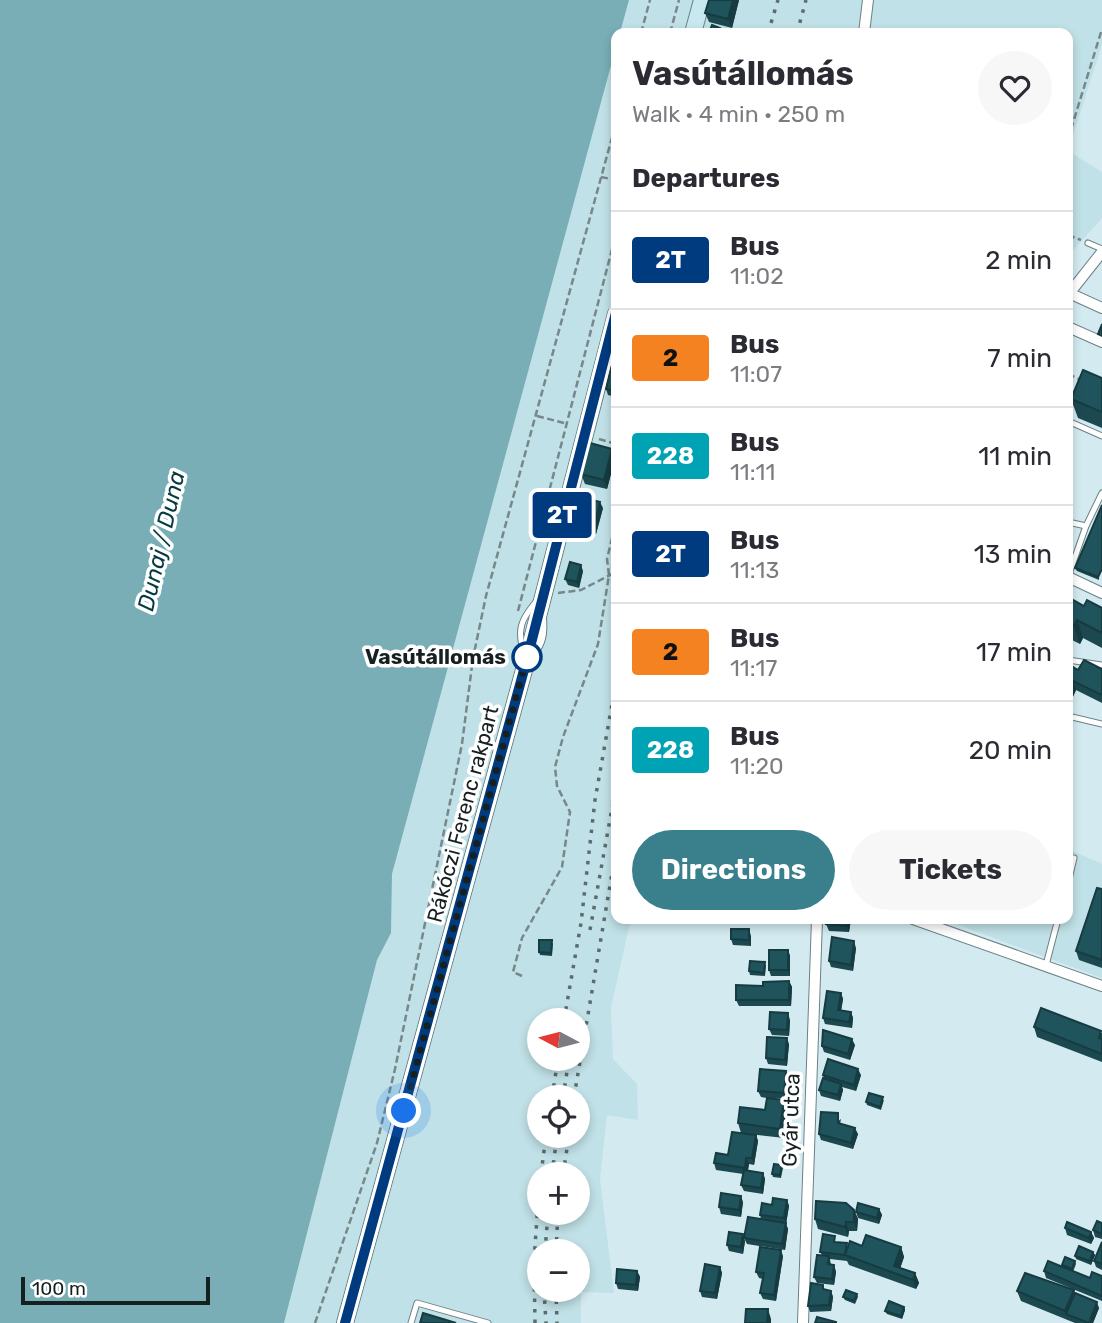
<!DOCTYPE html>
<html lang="en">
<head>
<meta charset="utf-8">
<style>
	body { margin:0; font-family:Rubik,sans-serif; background:#f7f7f7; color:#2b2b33; height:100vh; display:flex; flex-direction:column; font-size:26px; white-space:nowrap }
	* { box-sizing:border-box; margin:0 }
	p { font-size:23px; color:#7c7c81 }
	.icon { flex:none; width:38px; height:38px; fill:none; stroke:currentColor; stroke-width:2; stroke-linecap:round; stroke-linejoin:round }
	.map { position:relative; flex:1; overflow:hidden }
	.details { position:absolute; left:611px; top:28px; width:462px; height:896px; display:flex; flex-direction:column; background:#fff; border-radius:14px; box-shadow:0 4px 10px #0003 }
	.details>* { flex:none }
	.badge { padding:0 14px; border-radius:5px; font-size:24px; line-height:46px }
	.needle { width:46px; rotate:277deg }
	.fabs { position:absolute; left:527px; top:1008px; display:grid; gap:14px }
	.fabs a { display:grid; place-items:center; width:63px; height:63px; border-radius:50%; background:#fff; box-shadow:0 4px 10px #0003; font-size:35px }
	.scale { position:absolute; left:21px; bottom:18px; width:189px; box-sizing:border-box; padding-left:7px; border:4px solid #172021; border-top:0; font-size:19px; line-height:24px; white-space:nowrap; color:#172021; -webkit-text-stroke:5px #fff; paint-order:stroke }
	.you { position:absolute; width:35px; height:35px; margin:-18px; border:5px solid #fff; border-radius:50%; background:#1a73e8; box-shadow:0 0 0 10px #1a73e833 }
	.map>.badge { position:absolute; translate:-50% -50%; box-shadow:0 0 0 4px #fff }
	h2 { padding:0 21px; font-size:26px; line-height:63px }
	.round { display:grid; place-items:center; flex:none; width:74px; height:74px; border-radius:37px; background:#f7f7f7 }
	.summary { display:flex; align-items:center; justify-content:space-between; height:119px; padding:0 21px }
	h1 { font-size:33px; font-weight:700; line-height:52px }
	.button { display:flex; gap:14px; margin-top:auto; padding:14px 21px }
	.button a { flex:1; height:80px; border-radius:42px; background:#3a808c; color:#fff; font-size:28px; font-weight:700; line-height:80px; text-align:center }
	.button a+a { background:#f7f7f7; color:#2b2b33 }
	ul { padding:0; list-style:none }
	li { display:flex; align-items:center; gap:21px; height:98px; padding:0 21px; border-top:2px solid #e1e1e2 }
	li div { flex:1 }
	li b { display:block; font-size:26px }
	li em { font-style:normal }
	li .badge { min-width:77px; font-weight:700; text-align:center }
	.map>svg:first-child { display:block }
	.built { fill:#c0e1e7; fill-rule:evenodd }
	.water { fill:#79aeb7 }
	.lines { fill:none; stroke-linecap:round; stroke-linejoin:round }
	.lane-casing { stroke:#6b8185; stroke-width:7 }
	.street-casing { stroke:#6b8185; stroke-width:12 }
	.secondary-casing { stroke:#6b8185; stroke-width:18 }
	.path { stroke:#77878a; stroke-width:2.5; stroke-dasharray:7 3.5; stroke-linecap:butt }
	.lane { stroke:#fff; stroke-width:5 }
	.street { stroke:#fff; stroke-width:10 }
	.secondary { stroke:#c7e8ee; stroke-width:16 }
	.rail { stroke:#5c6b6d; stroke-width:3.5; stroke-dasharray:3.5 7; stroke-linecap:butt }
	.wall { fill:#1c4850 }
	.shaded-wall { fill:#163b41 }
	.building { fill:#20545d; stroke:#163b41; stroke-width:2 }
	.line-casing { stroke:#fff; stroke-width:16 }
	.line { stroke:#003b80; stroke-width:10 }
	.walk { stroke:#172021; stroke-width:7; stroke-dasharray:0 12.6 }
	.stop-dot { fill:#fff; stroke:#003b80; stroke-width:3.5 }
	.labels { text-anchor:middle; stroke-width:7; stroke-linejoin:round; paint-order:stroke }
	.stop-label { font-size:21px; font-weight:bold; fill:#172021; stroke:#fff; text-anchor:end }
	.street-label { font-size:21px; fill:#172021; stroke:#fff }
	.water-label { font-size:23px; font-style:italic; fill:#063a41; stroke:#fff }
</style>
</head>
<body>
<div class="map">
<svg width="1102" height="1323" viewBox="0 0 1102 1323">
	<rect width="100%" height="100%" fill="#d3ebf0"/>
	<!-- built -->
	<g class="built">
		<path d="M629 0H1102V45L1068 151 1102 172V218L1068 256V33H620Z"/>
		<path d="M616 47V919H631L611 1007 613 1059 637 1084 638 1120 607 1115 600 1179 614 1293 581 1292V1323H284L377 960 391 933 392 874ZM539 1020H578V1059H539ZM539 1097H578V1136H539ZM539 1174H578V1213H539ZM539 1251H578V1290H539Z"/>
		<path d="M1068 849 1102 864V978L942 919H1068Z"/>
	</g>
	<!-- water -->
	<path class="water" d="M0 0H629L620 33H616V47L392 874 391 933 377 960 284 1323H0Z"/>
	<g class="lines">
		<!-- lane casing -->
		<g class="lane-casing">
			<g id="lane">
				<path d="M1088 243 1102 249"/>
				<path d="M1068 421 1102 436"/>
				<path d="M1068 522 1086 526"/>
				<path d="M1068 577 1086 526 1102 493"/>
				<path d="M541 596C544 619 550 646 527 659 514 631 521 618 541 596Z"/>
				<path d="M1068 660 1102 665"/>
				<path d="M1068 716 1102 724"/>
				<path d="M1068 883 1074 858"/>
				<path d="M966 920V919"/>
				<path d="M1046 965 1058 919"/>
				<path d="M411 1323 417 1303 488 1323"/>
			</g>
		</g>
		<!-- street casing -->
		<g class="street-casing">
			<g id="street">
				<path d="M864 33 868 0"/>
				<path d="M1069 293 1102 308"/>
				<path d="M1068 295 1102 252"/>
				<path d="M1068 327 1102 342"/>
				<path d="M1068 577 1102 593"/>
				<path d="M913 919 1102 986"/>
				<path d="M803 1323 817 919"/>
			</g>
		</g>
		<!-- secondary casing -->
		<g class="secondary-casing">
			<g id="secondary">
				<path d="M693 33 702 0"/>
				<path d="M345 1323 527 659 616 314"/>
			</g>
		</g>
		<!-- path -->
		<g class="path">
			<path d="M641 33 650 0"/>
			<path d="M670 33 679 0"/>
			<path d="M1068 139 1102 29"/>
			<path d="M601 177 616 180"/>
			<path d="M1068 235 1081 240"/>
			<path d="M1068 374 1081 380"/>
			<path d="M537 416 564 423"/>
			<path d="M599 439 616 444"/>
			<path d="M558 593 581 590 616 572"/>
			<path d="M518 611 616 234"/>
			<path d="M522 976 513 972 522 938 562 867 570 812 557 786 555 767 563 737 598 644 609 575 607 559 616 522"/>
			<path d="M315 1323 377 1143 395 1069 462 744 473 658 486 596 616 123"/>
		</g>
		<!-- lane -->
		<use href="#lane" class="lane"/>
		<!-- street -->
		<use href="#street" class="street"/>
		<!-- secondary -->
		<use href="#secondary" class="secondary"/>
		<!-- rail -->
		<g class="rail">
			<path d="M768 33 778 0"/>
			<path d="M797 33 806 0"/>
			<path d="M590 930 616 786"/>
			<path d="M564 1020 581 923 595 800 616 682"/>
			<path d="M552 1097 558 1059"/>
			<path d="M563 1097 569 1059"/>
			<path d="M574 1097 616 850"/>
			<path d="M541 1174 546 1136"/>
			<path d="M552 1174 557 1136"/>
			<path d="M563 1174 569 1136"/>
			<path d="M545 1251 548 1213"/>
			<path d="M556 1251 558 1213"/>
			<path d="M544 1290 546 1323"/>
			<path d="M556 1290 557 1323"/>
			<path d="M535 1323 534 1261 539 1188"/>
		</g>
	</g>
	<!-- wall -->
	<g class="wall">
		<path d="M739 0 732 28 709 22 705 13Z"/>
		<path d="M616 368V397L608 395 606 389Z"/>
		<path d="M1102 378V428L1078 418 1071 399Z"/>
		<path d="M615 459 607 489 585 484 581 474Z"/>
		<path d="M1102 505 1099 580 1077 571 1075 568Z"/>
		<path d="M603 508 596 534 584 530 582 524Z"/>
		<path d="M583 571 579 588 568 585 565 579Z"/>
		<path d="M1068 597 1084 606 1102 608V648L1083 638 1080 644 1068 638Z"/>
		<path d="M1068 664 1078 670 1102 669V703L1076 690 1071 701 1068 699Z"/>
		<path d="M1102 889V968L1079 960 1076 951Z"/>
		<path d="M851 919 849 932 829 931 826 924Z"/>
		<path d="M751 936V946L733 945 731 939Z"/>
		<path d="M553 943 552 956 540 955 539 952Z"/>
		<path d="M856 948 853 971 831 967 829 961Z"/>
		<path d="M788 950 790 956V976H771L769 970Z"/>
		<path d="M766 965 765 976 750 975 749 971Z"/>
		<path d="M789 981 792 987 791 1006H739L736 1000 763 986Z"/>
		<path d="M841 993 843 999 841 1011 851 1012 853 1018 852 1028 825 1024 823 1018Z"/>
		<path d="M790 1020 789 1036 772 1035 769 1029Z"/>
		<path d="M1034 1027 1102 1033V1062L1037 1037Z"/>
		<path d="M789 1044 787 1066 768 1064 766 1058Z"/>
		<path d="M855 1045 850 1060 824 1052 822 1046Z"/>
		<path d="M823 1075H861L856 1091 842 1087 843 1090 840 1101 821 1096 819 1090 824 1079Z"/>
		<path d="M788 1077 787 1099 768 1098 787 1109 784 1138 741 1133 738 1123 765 1110 767 1098 761 1097 758 1091Z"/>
		<path d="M884 1100 881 1110 867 1105 866 1102Z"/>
		<path d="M841 1119 840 1124 858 1134 853 1149 821 1140 819 1134Z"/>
		<path d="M756 1135 758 1141 754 1165 749 1164 748 1171 763 1173 765 1179 763 1194 744 1191 741 1185 743 1174 716 1170 714 1163Z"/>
		<path d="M782 1165 783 1168 781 1178 773 1177 772 1174Z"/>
		<path d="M787 1200 789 1206 786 1224 788 1229 785 1250 747 1244 744 1238 761 1219 760 1215 772 1205Z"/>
		<path d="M743 1202 741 1217 721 1214 719 1207Z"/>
		<path d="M879 1209 882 1215 879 1224 858 1218 856 1212Z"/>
		<path d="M854 1210 858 1219 857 1231H849L848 1237 818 1229 815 1219Z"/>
		<path d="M1102 1223V1239L1095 1237 1093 1230Z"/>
		<path d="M1065 1228 1091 1232 1094 1238 1091 1244 1067 1235Z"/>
		<path d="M745 1241 743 1254 729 1251 727 1245Z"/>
		<path d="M837 1242 848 1247 862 1246 901 1247 904 1257 900 1268 915 1273 919 1283 916 1289 849 1265 847 1261 830 1259 831 1265H834L836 1272 834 1285 817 1283 814 1277 822 1255 820 1252Z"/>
		<path d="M1102 1242V1270L1096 1267 1094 1261Z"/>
		<path d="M1093 1252 1095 1255 1091 1265 1076 1259 1075 1256Z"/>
		<path d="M783 1256 776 1301 763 1299 760 1293 763 1279 759 1278 756 1272Z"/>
		<path d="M1075 1261 1076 1264 1073 1272 1090 1278 1102 1276V1301L1046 1278 1044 1271 1063 1267 1062 1265Z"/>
		<path d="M720 1267 722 1273 717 1299 702 1297 700 1291Z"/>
		<path d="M637 1271 640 1277 638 1291 618 1289 616 1283Z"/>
		<path d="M825 1290 831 1291 833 1297 831 1311 810 1312 808 1306Z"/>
		<path d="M1017 1291 1075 1293 1099 1308 1093 1323H1075L1021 1301Z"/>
		<path d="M857 1294 858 1297 855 1304 845 1300 843 1297Z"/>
		<path d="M904 1307 905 1310 902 1319 887 1314 885 1311Z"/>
	</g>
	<!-- shaded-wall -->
	<g class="shaded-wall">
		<path d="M733 0H739L732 28 728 19Z"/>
		<path d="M1070 245 1073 254 1068 260V247Z"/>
		<path d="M612 449 615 459 607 489 604 480Z"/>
		<path d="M600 502 603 508 596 534 594 527Z"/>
		<path d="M1069 523 1072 532 1068 550V527Z"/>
		<path d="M581 565 583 571 579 588 577 582Z"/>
		<path d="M1077 620 1083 638 1080 644 1074 626Z"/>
		<path d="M1073 681 1076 690 1071 701 1068 692Z"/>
		<path d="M848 919H851L849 932 847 926Z"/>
		<path d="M749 929 751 936V946L749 940Z"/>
		<path d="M854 941 856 948 853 971 851 965Z"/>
		<path d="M788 950 790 956V976L788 970Z"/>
		<path d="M789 981 792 987 791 1006 789 1000Z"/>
		<path d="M841 993 843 999 840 1017 838 1010Z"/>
		<path d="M851 1012 853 1018 852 1028 849 1022Z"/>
		<path d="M788 1013 790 1020 789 1036 787 1030Z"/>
		<path d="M787 1038 789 1044 787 1066 785 1060Z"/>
		<path d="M852 1039 855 1045 850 1060 848 1054Z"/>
		<path d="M858 1069 861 1075 856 1091 854 1085Z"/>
		<path d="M786 1071 788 1077 787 1099 784 1093Z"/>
		<path d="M841 1084 843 1090 840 1101 838 1095Z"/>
		<path d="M784 1100 787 1109 784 1138 780 1129Z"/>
		<path d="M855 1128 858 1134 853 1149 851 1143Z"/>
		<path d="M756 1135 758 1141 754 1165 752 1158Z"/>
		<path d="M746 1158 749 1164 747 1174 745 1168Z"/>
		<path d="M763 1173 765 1179 763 1194 761 1188Z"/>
		<path d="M741 1196 743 1202 741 1217 739 1210Z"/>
		<path d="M787 1200 789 1206 786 1224 788 1229 785 1250 782 1244 786 1223 784 1218Z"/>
		<path d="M879 1209 882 1215 879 1224 877 1218Z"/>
		<path d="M854 1210 858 1219 857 1231 854 1222Z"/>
		<path d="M846 1222 849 1231 848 1237 845 1227Z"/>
		<path d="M1091 1232 1094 1238 1091 1244 1089 1238Z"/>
		<path d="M743 1234 745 1241 743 1254 741 1247Z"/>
		<path d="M901 1247 904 1257 898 1275 894 1266Z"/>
		<path d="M781 1250 783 1256 776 1301 774 1295Z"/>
		<path d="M1093 1252 1095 1255 1091 1265 1090 1261Z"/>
		<path d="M834 1265 836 1272 834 1285 832 1279Z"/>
		<path d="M720 1267 722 1273 717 1299 715 1293Z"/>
		<path d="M637 1271 640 1277 638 1291 636 1285Z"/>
		<path d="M915 1273 919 1283 916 1289 913 1280Z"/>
		<path d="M1074 1290 1077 1299 1066 1314 1065 1311Z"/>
		<path d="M831 1291 833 1297 831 1311 829 1305Z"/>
		<path d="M1097 1302 1099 1308 1093 1323H1089Z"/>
		<path d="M904 1307 905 1310 902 1319 901 1316Z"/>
		<path d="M768 1309 771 1319V1323H767Z"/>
	</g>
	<!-- building -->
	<g class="building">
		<path d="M709 0H733L728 19 705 13Z"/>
		<path d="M712 25 720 28 718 33H709Z"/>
		<path d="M1102 324V336L1098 334Z"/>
		<path d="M611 367 616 368V391L606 389Z"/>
		<path d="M1083 370 1102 378V412L1071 399Z"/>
		<path d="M590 443 612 449 604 480 581 474Z"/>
		<path d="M588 499 600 502 594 527 582 524Z"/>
		<path d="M1102 505V569L1098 577 1075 568Z"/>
		<path d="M570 562 581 565 577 582 565 579Z"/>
		<path d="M1068 597 1084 606 1087 600 1102 608V633L1077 620 1074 626 1068 623Z"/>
		<path d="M1084 660 1102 669V695L1073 681 1068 691V664L1078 670Z"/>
		<path d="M1097 888 1102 889V960L1076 951Z"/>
		<path d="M827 919H848L847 926 826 924Z"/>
		<path d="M731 929H749V940L731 939Z"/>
		<path d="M832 937 854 941 851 965 829 961Z"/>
		<path d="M539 940H552L551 953 539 952Z"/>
		<rect x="769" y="950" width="19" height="20"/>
		<path d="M750 961 765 962 764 973 749 971Z"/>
		<path d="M789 981V1000H736V985L763 986V982Z"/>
		<path d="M827 991 841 993 838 1010 851 1012 849 1022 823 1018Z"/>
		<path d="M1041 1008 1101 1031 1099 1038 1102 1039V1054L1034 1027Z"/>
		<path d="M770 1012 788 1013 787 1030 769 1029Z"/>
		<path d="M823 1030 852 1039 848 1054 822 1046Z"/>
		<path d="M767 1037 787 1038 785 1060 766 1058Z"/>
		<path d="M828 1059 858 1069 854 1085 823 1075Z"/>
		<path d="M760 1069 786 1071 784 1093 758 1091Z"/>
		<path d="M823 1078 841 1084 838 1095 819 1090Z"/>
		<path d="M869 1093 883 1097 880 1107 866 1102Z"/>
		<path d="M767 1098 784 1100 780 1129 738 1123 740 1107 765 1110Z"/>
		<path d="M821 1112 838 1113V1123L855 1128 851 1143 819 1134Z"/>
		<path d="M732 1132 756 1135 752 1158H746L745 1168 714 1163 716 1153 728 1155Z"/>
		<path d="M774 1164 782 1165 780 1175 772 1174Z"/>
		<path d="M744 1170 763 1173 761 1188 741 1185Z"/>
		<path d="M721 1193 741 1196 739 1210 719 1207Z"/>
		<path d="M773 1198 787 1200 784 1218 760 1215 762 1203 772 1205Z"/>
		<path d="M816 1201 846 1203 854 1210V1222H846L845 1227 815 1219Z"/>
		<path d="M858 1203 879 1209 877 1218 856 1212Z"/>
		<path d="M748 1217 786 1223 782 1244 744 1238Z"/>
		<path d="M1097 1221 1102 1223V1234L1093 1230Z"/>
		<path d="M1067 1222 1091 1232 1089 1238 1065 1228Z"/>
		<path d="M729 1232 743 1234 741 1247 727 1245Z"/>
		<path d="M823 1234 835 1236 834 1242 847 1243 845 1255 820 1252Z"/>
		<path d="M866 1235 901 1247 894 1266 915 1273 913 1280 845 1255 850 1241 862 1246Z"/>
		<path d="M1102 1242V1264L1094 1261Z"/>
		<path d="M1079 1246 1093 1252 1090 1261 1075 1256Z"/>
		<path d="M760 1247 781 1250 774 1295 760 1293 764 1273 756 1272Z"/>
		<path d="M817 1255 829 1256 828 1264 834 1265 832 1279 814 1277Z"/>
		<path d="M1065 1257 1075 1261 1072 1269 1062 1265Z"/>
		<path d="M1048 1261 1090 1278 1092 1272 1102 1276V1296L1044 1271Z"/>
		<path d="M705 1264 720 1267 715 1293 700 1291Z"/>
		<path d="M617 1269 637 1271 636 1285 616 1283Z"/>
		<path d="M1025 1273 1074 1290 1065 1311 1017 1291Z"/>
		<path d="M811 1283 823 1285V1289L831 1291 829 1305 808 1306Z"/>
		<path d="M846 1290 857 1294 854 1301 843 1297Z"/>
		<path d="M1075 1293 1097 1302 1089 1323 1066 1314Z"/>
		<path d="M889 1301 904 1307 901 1316 885 1311Z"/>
		<path d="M746 1309H768L767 1323H745Z"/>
		<path d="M423 1313 456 1323H420Z"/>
		<path d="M817 1317 836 1322V1323H815Z"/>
	</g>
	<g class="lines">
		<!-- line casing -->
		<g class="line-casing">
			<path id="line" d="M345 1323 527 659 616 313"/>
		</g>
		<!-- line -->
		<use href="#line" class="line"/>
		<!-- walk -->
		<path class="walk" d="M404 1111 527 657"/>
	</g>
	<!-- markers -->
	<circle class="stop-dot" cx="527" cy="657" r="14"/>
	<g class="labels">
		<!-- stop labels -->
		<g class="stop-label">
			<text x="506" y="664">Vasútállomás</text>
		</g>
		<!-- street labels -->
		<g class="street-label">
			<text transform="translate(463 814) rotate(-75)" y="7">Rákóczi Ferenc rakpart</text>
			<text transform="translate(791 1120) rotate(-88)" y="7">Gyár utca</text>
		</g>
		<!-- water labels -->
		<g class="water-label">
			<text transform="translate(161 541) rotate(-77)" y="8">Dunaj / Duna</text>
		</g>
	</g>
</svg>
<div class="fabs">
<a><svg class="needle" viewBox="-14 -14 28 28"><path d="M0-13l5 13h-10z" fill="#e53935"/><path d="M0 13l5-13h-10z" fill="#7c7c81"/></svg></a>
<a><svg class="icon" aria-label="locate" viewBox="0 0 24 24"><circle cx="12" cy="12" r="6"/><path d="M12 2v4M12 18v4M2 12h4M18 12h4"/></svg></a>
<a>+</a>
<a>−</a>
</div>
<div class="scale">100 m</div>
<div class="you" style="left:404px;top:1111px"></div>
<b class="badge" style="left:562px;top:515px;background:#003b80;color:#fff">2T</b>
<section class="details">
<div class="summary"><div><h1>Vasútállomás</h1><p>Walk · 4 min · 250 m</p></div><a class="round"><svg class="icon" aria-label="heart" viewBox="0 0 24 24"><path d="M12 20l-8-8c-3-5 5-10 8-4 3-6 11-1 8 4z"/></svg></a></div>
<h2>Departures</h2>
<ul>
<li><span class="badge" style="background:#003b80;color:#fff">2T</span><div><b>Bus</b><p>11:02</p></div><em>2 min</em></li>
<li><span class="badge" style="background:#f58220;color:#111">2</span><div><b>Bus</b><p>11:07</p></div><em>7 min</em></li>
<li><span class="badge" style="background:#00a3b4;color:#fff">228</span><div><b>Bus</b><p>11:11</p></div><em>11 min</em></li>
<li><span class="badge" style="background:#003b80;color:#fff">2T</span><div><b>Bus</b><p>11:13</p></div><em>13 min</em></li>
<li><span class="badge" style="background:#f58220;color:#111">2</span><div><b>Bus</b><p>11:17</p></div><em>17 min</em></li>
<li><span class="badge" style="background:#00a3b4;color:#fff">228</span><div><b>Bus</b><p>11:20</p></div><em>20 min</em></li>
</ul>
<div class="button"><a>Directions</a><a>Tickets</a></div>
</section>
</div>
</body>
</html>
